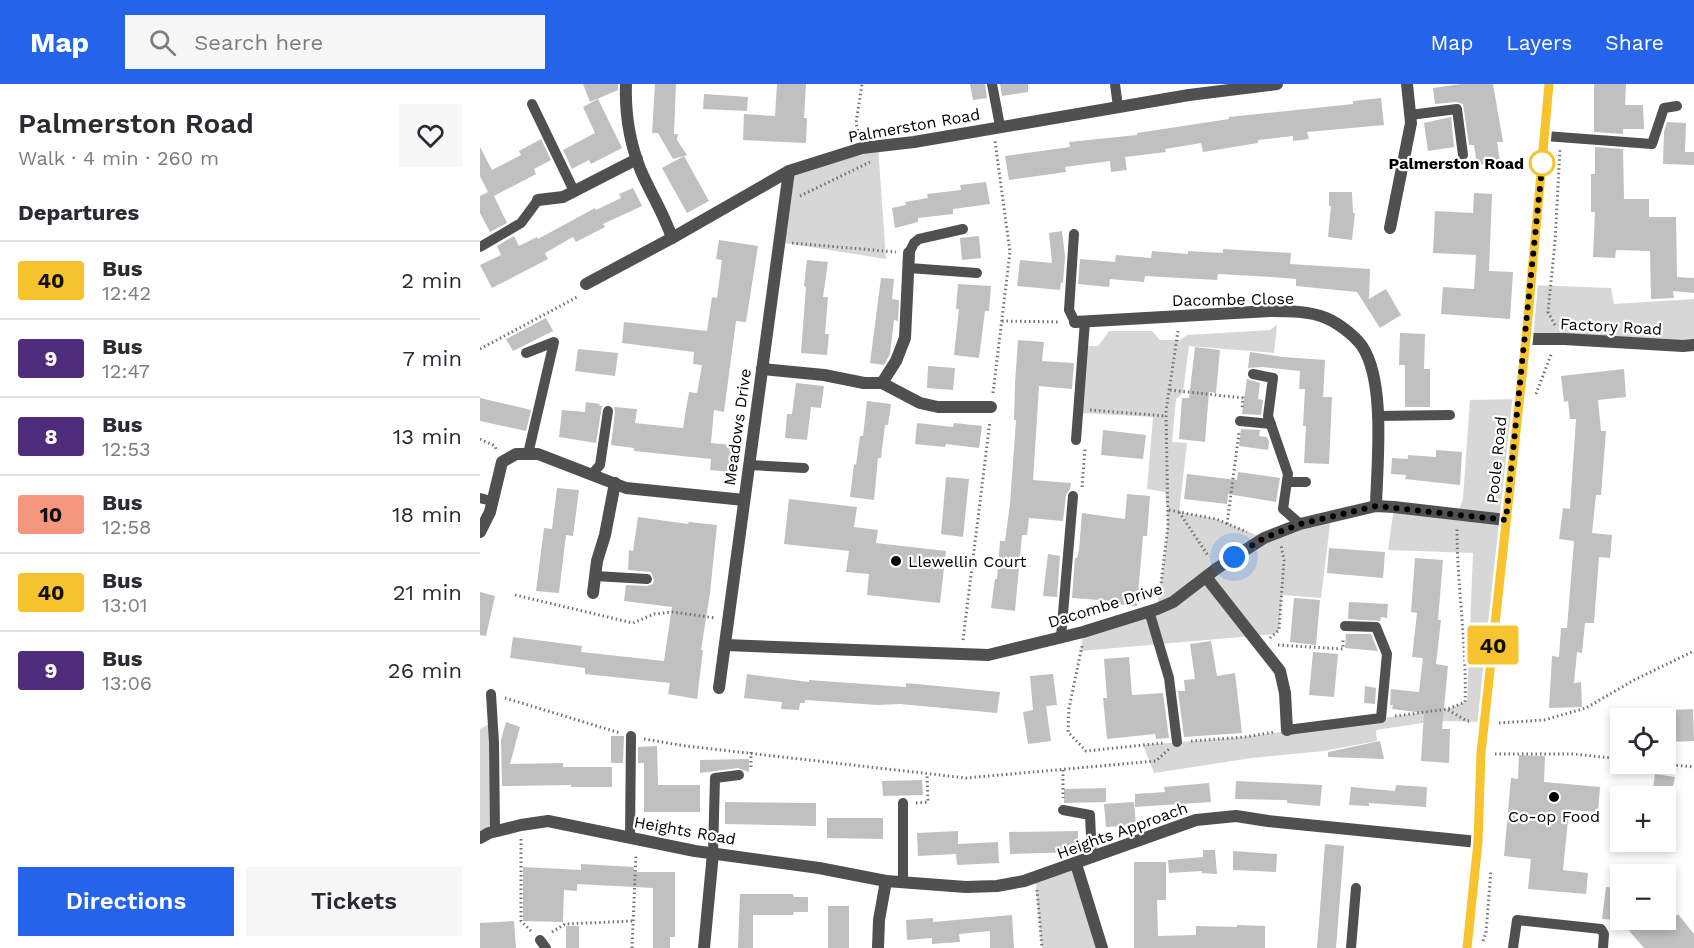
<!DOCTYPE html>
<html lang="en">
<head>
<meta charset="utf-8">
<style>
	body { margin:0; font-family:"Work Sans",sans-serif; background:#f7f7f7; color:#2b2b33; height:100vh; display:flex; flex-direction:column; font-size:22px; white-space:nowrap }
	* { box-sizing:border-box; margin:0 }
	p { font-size:20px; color:#7c7c81 }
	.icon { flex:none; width:33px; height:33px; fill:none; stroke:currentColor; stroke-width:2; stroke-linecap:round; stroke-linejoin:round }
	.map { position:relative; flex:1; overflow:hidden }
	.side { display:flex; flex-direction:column; background:#fff; width:480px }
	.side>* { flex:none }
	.badge { padding:0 12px; border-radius:4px; font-size:21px; line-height:39px }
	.fabs { position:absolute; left:1130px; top:624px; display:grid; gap:12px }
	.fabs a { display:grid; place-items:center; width:66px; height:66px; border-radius:0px; background:#fff; box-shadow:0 3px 9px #0003; font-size:30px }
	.you { position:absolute; width:30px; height:30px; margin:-15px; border:4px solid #fff; border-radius:50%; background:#1a73e8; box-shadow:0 0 0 9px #1a73e833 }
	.map>.badge { position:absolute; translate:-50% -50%; box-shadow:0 0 0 3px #fff }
	h2 { padding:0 18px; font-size:22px; line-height:54px }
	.round { display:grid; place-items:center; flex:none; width:63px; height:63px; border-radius:0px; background:#f7f7f7 }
	.overview { display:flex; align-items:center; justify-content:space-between; height:102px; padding:0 18px }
	h1 { font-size:28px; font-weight:600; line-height:45px }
	.button { display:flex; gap:12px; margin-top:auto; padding:12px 18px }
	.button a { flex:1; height:69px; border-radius:0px; background:#2563eb; color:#fff; font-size:24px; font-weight:600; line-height:69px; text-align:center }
	.button a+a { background:#f7f7f7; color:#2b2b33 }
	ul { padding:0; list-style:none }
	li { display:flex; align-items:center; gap:18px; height:78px; padding:0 18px; border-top:2px solid #e1e1e2 }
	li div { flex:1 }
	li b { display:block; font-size:22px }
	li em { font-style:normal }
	li .badge { min-width:66px; font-weight:700; text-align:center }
	header { display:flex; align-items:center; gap:36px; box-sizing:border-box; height:84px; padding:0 30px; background:#2563eb; color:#fff }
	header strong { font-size:28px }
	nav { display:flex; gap:33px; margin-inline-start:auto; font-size:21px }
	.search { width:420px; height:54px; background:#f7f7f7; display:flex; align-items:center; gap:15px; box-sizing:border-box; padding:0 21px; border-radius:0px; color:#7c7c81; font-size:22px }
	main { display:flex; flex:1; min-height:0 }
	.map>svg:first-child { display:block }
	.green { fill:#d7d7d7 }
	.building { fill:#c0c0c0 }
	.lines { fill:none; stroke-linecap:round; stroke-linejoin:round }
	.path { stroke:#727272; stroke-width:3; stroke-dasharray:1.5 3; stroke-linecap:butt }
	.service { stroke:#505050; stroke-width:10 }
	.minor { stroke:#505050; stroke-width:12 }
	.secondary { stroke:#1d1d1d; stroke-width:12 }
	.line-casing { stroke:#fff; stroke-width:14 }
	.line { stroke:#f7c32f; stroke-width:9 }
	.walk { stroke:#000; stroke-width:6; stroke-dasharray:0 10.8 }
	.stop-dot { fill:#fff; stroke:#f7c32f; stroke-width:3 }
	.poi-dot { fill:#000; stroke:#fff; stroke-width:2 }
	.labels { text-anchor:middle; stroke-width:4.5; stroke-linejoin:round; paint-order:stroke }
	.street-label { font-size:16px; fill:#000; stroke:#fff }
	.stop-label { font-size:16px; font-weight:bold; fill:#000; stroke:#fff; text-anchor:end }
	.poi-label { font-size:16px; fill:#000; stroke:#fff; text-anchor:start }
</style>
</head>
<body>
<header>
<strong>Map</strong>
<div class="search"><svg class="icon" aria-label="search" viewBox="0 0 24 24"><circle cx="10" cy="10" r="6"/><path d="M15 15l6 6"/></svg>Search here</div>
<nav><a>Map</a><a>Layers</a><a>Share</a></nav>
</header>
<main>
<section class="side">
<div class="overview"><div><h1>Palmerston Road</h1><p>Walk · 4 min · 260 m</p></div><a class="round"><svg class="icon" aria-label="heart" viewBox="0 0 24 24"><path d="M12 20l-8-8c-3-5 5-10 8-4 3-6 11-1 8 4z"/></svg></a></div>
<h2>Departures</h2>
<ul>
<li><span class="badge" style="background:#f7c32f;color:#111">40</span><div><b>Bus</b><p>12:42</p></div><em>2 min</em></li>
<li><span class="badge" style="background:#4e2b7b;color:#fff">9</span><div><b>Bus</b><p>12:47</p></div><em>7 min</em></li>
<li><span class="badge" style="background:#4e2b7b;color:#fff">8</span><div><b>Bus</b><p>12:53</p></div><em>13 min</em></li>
<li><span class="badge" style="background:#f4977e;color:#111">10</span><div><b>Bus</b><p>12:58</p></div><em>18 min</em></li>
<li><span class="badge" style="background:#f7c32f;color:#111">40</span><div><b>Bus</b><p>13:01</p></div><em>21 min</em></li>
<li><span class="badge" style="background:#4e2b7b;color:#fff">9</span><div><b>Bus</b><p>13:06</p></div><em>26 min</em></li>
</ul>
<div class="button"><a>Directions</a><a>Tickets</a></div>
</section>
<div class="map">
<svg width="1214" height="864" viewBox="0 0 1214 864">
	<rect width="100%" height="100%" fill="#fff"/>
	<!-- green -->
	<g class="green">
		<path d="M398 62 406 175 299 158 309 87Z"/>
		<path d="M1051 201 1131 204 1134 220 1214 215V261L1046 255Z"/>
		<path d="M797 241 794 269 709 262 703 309 696 315 692 358 707 359 699 428 736 435 784 454 851 432 841 514 802 511 799 546 795 550 601 567 603 548 677 525C682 487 692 446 685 408L667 405 673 333 601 329 605 262H618L629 247H672L680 256H700L707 251 790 246Z"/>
		<path d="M1040 315 1004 638 956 637 896 646 897 657 844 667 772 674 674 689 663 661 764 653 968 625 987 617 993 469 908 466 914 423 977 431 983 415 990 316Z"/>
		<path d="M13 638 15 748 0 754V645Z"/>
		<path d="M596 780 622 864H562L555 793Z"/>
	</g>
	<!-- building -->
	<g class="building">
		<path d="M103 0H138V6L110 18Z"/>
		<path d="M175 0H196L194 50H198L197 56 207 71 204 72 229 117 207 129 182 84 204 72 193 75 178 49H172Z"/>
		<path d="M297 0H326L324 34H327L326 59 263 56 264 30 295 32Z"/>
		<path d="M490 0H505L507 14 493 16Z"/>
		<path d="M520 0H548V8L522 12Z"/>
		<path d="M981 0H1013L1023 58H1017L1020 78 997 81 994 61H989L983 20 976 18 955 20 953 4Z"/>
		<path d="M1114 0H1146L1145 21H1163L1164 45H1143V50L1114 48Z"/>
		<path d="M224 10 268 13 267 27 223 25Z"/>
		<path d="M901 14 904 41 827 48 829 55 813 57V52L778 56V59L723 68 721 59 685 65 686 68 645 73 647 86 631 88 630 77 585 83 586 88 529 96 525 72 590 63 589 58 657 51V49L749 35V33L873 20V17Z"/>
		<path d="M118 15 142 64 111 80 109 76 92 85 83 66 115 49 103 23Z"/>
		<path d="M971 33 974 63 948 67 944 39Z"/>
		<path d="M1187 38 1206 39 1205 68H1214V81L1183 80 1184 48Z"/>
		<path d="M61 55 71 76 54 85 56 90 14 112 27 139 10 148 0 129V112L8 108 0 92V63L12 86 41 71 39 67Z"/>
		<path d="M1115 63 1143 65 1144 115H1169V133H1196L1197 193 1214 194V209L1193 207 1194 214 1171 215 1170 167 1136 166 1135 174 1113 173 1115 128H1111V90H1115Z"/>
		<path d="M506 98 510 120 473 125V130L438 134V138L415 144 412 124 426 121 425 118 448 114 447 110 481 106 480 101Z"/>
		<path d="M153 104 162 122 123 140 125 143 96 158 93 153 65 169 68 175 12 204 0 181 21 171 17 162 34 152 39 162 57 153 58 155 115 124 116 126 141 114 139 110Z"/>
		<path d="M849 108H872L873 129H875L872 156 848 153 851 122H849Z"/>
		<path d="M994 109 1012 110 1009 187 1033 188 1030 235 961 230 963 203 994 205 996 171 953 169 955 127 993 129Z"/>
		<path d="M582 147 585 172 583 199 581 198 580 206 537 202 540 176 572 179 569 149Z"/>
		<path d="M499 152 501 174 482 176 480 154Z"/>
		<path d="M239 156 278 162 266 238 256 237 244 328 234 326 231 359 252 361 249 388 230 386 231 375 154 367V364L131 361 135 328 134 323 157 325 155 339 203 344 209 308 217 309 222 281 213 280 214 268 142 259 144 238 227 247 232 213 237 214 242 176 236 175Z"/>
		<path d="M743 165 811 169 810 180 890 185 889 215 906 205 921 231 900 244 877 208 816 202V195L792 193 738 190 737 196 665 192 664 198 630 195 629 203 598 200 600 175 635 178 636 171 671 174 672 167 708 170V167L743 169Z"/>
		<path d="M327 176 348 178 343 213H348L345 250H349L347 271 321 269 326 203 324 202Z"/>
		<path d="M401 194 414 195 412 215 419 216 418 237 414 236 410 270 404 281 390 279Z"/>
		<path d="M478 200 511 202 509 227H505L499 274 474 271 479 225H476Z"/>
		<path d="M66 234 73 247 33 267 26 255Z"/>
		<path d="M920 249 945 250 944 285H950V323H925V281H919Z"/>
		<path d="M538 256 564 258 562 277 594 279 592 305 559 302 553 396 591 399 590 405 586 411 583 437 549 434 547 451H542L535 527 511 524 515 495H517L520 457H525L530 420 536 336H534L535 299Z"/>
		<path d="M715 263 740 266 736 309 729 308 725 358 699 355 702 314H709Z"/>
		<path d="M98 265 138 269 135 292 95 287Z"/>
		<path d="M770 268 803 273 845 276 843 313H852L849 380 824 379 826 342H823L825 305H819L820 287 782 283 768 284Z"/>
		<path d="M448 282 475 284 473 306 447 304Z"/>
		<path d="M1144 285 1146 313 1118 316 1121 347H1126L1121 411H1116L1112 449 1132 451 1130 474 1119 473 1114 539H1105L1102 569 1097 568 1094 599 1101 598 1102 623 1069 624 1072 572 1079 573 1081 544H1087L1094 457 1079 455 1083 424 1090 425 1096 335H1090L1088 317 1084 318 1081 292Z"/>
		<path d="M767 295 780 299 778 315 783 316 781 331 762 330Z"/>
		<path d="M316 299 344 302 341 324 331 323 327 356 305 354 307 330H312Z"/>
		<path d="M0 314 51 326 46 347 0 337Z"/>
		<path d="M387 317 411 320 408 341H405L401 374H398L394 416 370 413 374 380 376 381 380 352H383Z"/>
		<path d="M106 318 120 320 119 322H122L116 359 79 353 82 326 105 328Z"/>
		<path d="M437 339 473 343 474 339 502 342 499 364 466 360 465 363 435 360Z"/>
		<path d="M761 345 780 346 779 352 787 353 789 358 788 366 759 362Z"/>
		<path d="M623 346 666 351 663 375 621 371Z"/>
		<path d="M956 366 982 368 980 401 925 395 926 391 911 390 912 374 928 375V371L956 373Z"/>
		<path d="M758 388 800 394 796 418 748 410 747 420 704 415 707 390 757 396Z"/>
		<path d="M466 393 489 395 483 453 461 450Z"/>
		<path d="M77 404 99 406 93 452 86 451 79 509 56 507 64 444 72 445Z"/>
		<path d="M647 410 670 412 667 452H663L657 522 633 520V517L592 514 595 474H597L599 466 602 429 645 435Z"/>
		<path d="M309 415 377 423 374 443 398 446 396 459 466 467 460 519 387 511 389 490 366 488 369 467 304 460Z"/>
		<path d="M158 433 208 440 209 438 237 441 230 509 221 566H223L217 615 188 610 190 599 105 590V584L30 574 33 553 102 562 101 568 184 577 192 523 144 517 146 501 167 502 173 500 174 496 171 488 148 486 149 466 153 467Z"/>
		<path d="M849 464 905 468 903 494 847 489Z"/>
		<path d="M568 470 580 472 577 513 563 512Z"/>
		<path d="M935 474 963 476 958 536H961L956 580 968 582 962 645H970L969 679 941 677 944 629 912 625 913 621H910L911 605 939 608 943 574 932 573 937 529 931 528Z"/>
		<path d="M0 508 15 512 6 552 0 551Z"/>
		<path d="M814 514 840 516 836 561 810 558Z"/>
		<path d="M869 518 908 520 907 534 901 533 900 537 868 535Z"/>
		<path d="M866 550H891L898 567 865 564Z"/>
		<path d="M731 557 737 592 755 589 762 649 704 653 698 607H705L704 596 715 595 710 560Z"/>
		<path d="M833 568 858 570 854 613 829 611Z"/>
		<path d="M649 573 652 611 683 609 689 654 676 655 675 650 627 655 623 614H627L624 575Z"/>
		<path d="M267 590 329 598V596L426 603V599L520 608 517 629 420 620 397 621 325 616V619H320L319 626 301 625 302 618 264 614Z"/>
		<path d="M573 590 577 621 566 622 571 657 548 660 543 628 553 626 550 592Z"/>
		<path d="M885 602 896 604 895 620 884 619Z"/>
		<path d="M1213 625 1214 657 1191 658V626Z"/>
		<path d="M26 638 40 643 30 680 83 679V683H132V703H91V701L22 702 21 656Z"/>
		<path d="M131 652H144L143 679H131Z"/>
		<path d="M900 657 904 675 848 673V668Z"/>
		<path d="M177 662 178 701H220V728H164V679H158V663Z"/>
		<path d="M1039 671 1065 672 1064 698 1120 703 1118 728 1089 726 1083 786 1108 789 1106 810 1048 805 1051 775 1024 772 1031 694 1038 695Z"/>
		<path d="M269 675V688L258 684 220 689V676Z"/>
		<path d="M1175 690 1195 693 1191 712H1172Z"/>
		<path d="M442 696 443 711 403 712 402 697Z"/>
		<path d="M756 697 842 701 840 722 807 719V716L755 715Z"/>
		<path d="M729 699 731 718 655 723V710L685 708 684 703Z"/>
		<path d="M916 701 947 703 946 723 889 719V722L869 721 871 703 915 707Z"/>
		<path d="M626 704V718L584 719V705Z"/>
		<path d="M245 718 336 719V742L245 740Z"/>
		<path d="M654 718 656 741 626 743 624 720Z"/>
		<path d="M347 734H403V755L347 754Z"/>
		<path d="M478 747V760L518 758 519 779 477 781 476 770 438 772 437 749Z"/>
		<path d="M598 747V768L530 770 529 748Z"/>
		<path d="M845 760 864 762 856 864H837Z"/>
		<path d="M723 766H735L737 790 722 789V787L689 789 688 776 723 773Z"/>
		<path d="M753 767 797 770 796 788 753 786Z"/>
		<path d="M654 778H686V816H677L678 852 716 851V842L757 843V841L785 842V864H654Z"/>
		<path d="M101 780 154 783V788H195V853H190V864H173V804L97 800V807L84 806 83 838 43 837V783L101 786Z"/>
		<path d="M1126 803 1140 804V836H1177L1182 842 1198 830 1214 850V864H1164L1140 836 1122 835Z"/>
		<path d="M260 810H313L314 813H328V828H314L313 831H273V864H258Z"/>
		<rect x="348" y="822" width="21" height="42"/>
		<path d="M532 831 534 864H510V847L479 850 480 858 452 860V854L427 856 426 836 453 834V838Z"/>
		<path d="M34 837 36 864H0V839Z"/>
		<rect x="86" y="842" width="13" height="22"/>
	</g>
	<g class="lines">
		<!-- path -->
		<g class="path">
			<path d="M379 51 376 39 382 0"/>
			<path d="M320 112 390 78"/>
			<path d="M312 159 416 168"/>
			<path d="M522 237 580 238"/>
			<path d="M1075 241 1068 228 1075 158 1080 65"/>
			<path d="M0 265 99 212"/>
			<path d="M690 306 763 314 762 325"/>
			<path d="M513 309 530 168 515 57"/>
			<path d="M1056 310 1072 268"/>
			<path d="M610 326 686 332"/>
			<path d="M0 355 15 362 16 365"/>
			<path d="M602 403 605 365"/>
			<path d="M689 426 736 435 767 448"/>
			<path d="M699 428 729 473"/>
			<path d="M747 440 759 349"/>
			<path d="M680 508 688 442 686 327 698 247"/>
			<path d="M35 511 153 539 174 530 193 528 235 534"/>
			<path d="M790 554 799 546 804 476 801 461"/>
			<path d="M483 556 510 337"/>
			<path d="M798 561 863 565V555"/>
			<path d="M602 562 589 624 588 648 606 667 683 659"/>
			<path d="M25 614 140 649"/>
			<path d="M968 626 987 637H991"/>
			<path d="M915 632 968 625 985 618C987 561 977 503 977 445"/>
			<path d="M1019 639 1064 636 1106 624 1154 596 1214 567"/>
			<path d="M164 655 206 662 486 694 676 677 689 665"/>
			<path d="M711 657 765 653 794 648"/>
			<path d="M271 668V685"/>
			<path d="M1015 670H1094L1140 675"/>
			<path d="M1183 680 1214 683"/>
			<path d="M583 686V714"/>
			<path d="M436 719 448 718 447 690"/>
			<path d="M41 755V837L51 847"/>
			<path d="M557 806 562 864"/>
			<path d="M72 848 85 840 154 837"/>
			<path d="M1003 857 1006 849 1011 786"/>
			<path d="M152 864 156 770"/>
		</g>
		<!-- service -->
		<g class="service">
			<path d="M512 0 520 42"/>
			<path d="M635 0 638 23"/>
			<path d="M52 20 94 107"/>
			<path d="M930 31 977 25 983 71"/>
			<path d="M1065 52 1172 60 1184 24 1197 22"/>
			<path d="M594 150 589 226 595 238"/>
			<path d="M0 163 41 139 58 116"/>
			<path d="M429 169 434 159 439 155 483 145"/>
			<path d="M429 184 497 189"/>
			<path d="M46 269 74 258 48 370"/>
			<path d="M773 290 793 294 788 332 808 390 803 425 820 440"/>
			<path d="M897 332 970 331"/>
			<path d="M760 337 791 340"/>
			<path d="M596 356 605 237"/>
			<path d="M269 381 324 384"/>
			<path d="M112 390 120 381 128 327"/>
			<path d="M807 398H826"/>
			<path d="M0 414 12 417"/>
			<path d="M115 492 167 495"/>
			<path d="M669 527 689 594 697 658"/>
			<path d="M581 553 593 412"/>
			<path d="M11 610 14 659 15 748"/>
			<path d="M807 646 901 634 907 570 896 543 865 542"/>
			<path d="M583 726 610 731 612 774"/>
			<path d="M150 754 151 652"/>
			<path d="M233 769 235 694 259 691"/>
			<path d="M423 798V719"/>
			<path d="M60 856 66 864"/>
			<path d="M871 864 876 804"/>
			<path d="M1033 864 1037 836 1121 845 1124 850 1123 864"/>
		</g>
		<!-- minor -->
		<g class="minor">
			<path d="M146 0C145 28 150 60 161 87 171 110 184 130 192 154"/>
			<path d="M58 116 83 113 157 75"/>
			<path d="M910 144 931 39 927 0"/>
			<path d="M106 200 192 154 309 87 382 64 434 58 709 11 797 0"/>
			<path d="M595 238 790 227C808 227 830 227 846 234 858 239 874 251 882 262 906 298 897 380 896 422"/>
			<path d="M1046 255H1084L1203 262 1214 261"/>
			<path d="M282 285 344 291 384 299H402L416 277 425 254 429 169"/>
			<path d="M402 299 440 319 458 323H511"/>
			<path d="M0 448 10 428 22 378 36 370H58L146 404 264 416"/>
			<path d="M726 493 800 587 805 609 807 646"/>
			<path d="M113 509 117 477 125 451 135 399"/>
			<path d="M245 561 508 571 603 548 677 525 693 518 736 485 784 454 820 440 896 422 914 423 1026 436"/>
			<path d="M239 604 309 87"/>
			<path d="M0 754 9 749 41 741 68 737 215 767 339 784 406 797 486 803 517 802 544 797 716 736 756 732 788 737 998 758"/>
			<path d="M596 780 622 864"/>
			<path d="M224 864 233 769"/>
			<path d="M398 864 399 836 406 797"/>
		</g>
		<!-- secondary -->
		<path class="secondary" d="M987 864 998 758 1001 669 1046 255 1069 0"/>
	</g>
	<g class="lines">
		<!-- line casing -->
		<g class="line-casing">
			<path id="line" d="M987 864 998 758 1001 669 1046 255 1069 0"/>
		</g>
		<!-- line -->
		<use href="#line" class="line"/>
		<!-- walk -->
		<path class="walk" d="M754 473 784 454 820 440 896 422 1026 436 1063 74 1062 79"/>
	</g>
	<!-- markers -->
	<circle class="stop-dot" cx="1062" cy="79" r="12"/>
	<g class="poi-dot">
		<circle cx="416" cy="477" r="6"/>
		<circle cx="1074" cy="713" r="6"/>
	</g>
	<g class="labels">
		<!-- street labels -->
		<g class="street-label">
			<text transform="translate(434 41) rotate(-10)" y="6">Palmerston Road</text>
			<text transform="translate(753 215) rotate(-1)" y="6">Dacombe Close</text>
			<text transform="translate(1131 242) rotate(3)" y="6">Factory Road</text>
			<text transform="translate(257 343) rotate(-82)" y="6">Meadows Drive</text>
			<text transform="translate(1016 376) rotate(-84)" y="6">Poole Road</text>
			<text transform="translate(625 521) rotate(-17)" y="6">Dacombe Drive</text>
			<text transform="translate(205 746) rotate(10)" y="6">Heights Road</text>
			<text transform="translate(642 746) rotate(-20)" y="6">Heights Approach</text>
		</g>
		<!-- stop labels -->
		<g class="stop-label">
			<text x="1044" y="85">Palmerston Road</text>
		</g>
		<!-- poi labels -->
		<g class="poi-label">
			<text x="428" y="483">Llewellin Court</text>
			<text x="1074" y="738" text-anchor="middle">Co-op Food</text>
		</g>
	</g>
</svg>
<div class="fabs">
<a><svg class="icon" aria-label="locate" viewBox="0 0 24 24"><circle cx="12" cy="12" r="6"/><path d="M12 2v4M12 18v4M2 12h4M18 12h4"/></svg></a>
<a>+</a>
<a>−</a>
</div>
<div class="you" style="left:754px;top:473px"></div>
<b class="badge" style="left:1013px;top:561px;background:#f7c32f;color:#111">40</b>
</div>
</main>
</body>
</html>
